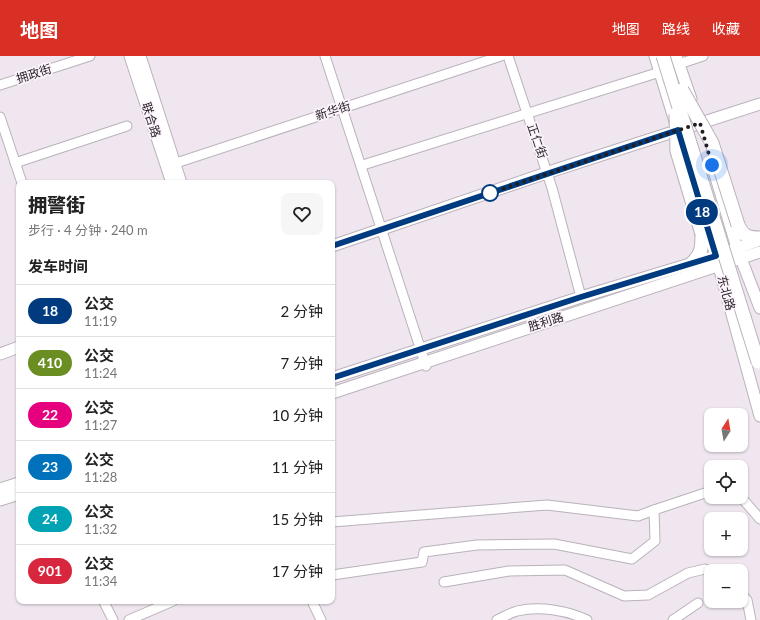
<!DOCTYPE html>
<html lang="zh">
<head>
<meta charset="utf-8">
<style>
	body { margin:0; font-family:Lato,"Noto Sans SC",sans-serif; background:#f6f6f6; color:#222; height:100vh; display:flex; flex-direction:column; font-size:15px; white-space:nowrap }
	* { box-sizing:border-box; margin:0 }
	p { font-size:13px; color:#767676 }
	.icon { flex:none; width:22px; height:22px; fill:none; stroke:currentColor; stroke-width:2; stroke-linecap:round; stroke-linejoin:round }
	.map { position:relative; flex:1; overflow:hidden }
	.side { position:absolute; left:16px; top:124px; width:319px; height:424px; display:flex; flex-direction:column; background:#fff; border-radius:8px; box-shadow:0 1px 3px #0004 }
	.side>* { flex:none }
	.badge { padding:0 8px; border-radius:13px; font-size:14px; line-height:26px }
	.needle { width:26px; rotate:11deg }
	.tools { position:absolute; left:704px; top:352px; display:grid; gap:8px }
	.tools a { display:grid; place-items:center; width:44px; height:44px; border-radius:8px; background:#fff; box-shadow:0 1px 3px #0004; font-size:20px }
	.you { position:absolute; width:20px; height:20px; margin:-10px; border:3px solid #fff; border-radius:50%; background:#1a73e8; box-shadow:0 0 0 6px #1a73e833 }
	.map>.badge { position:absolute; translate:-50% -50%; box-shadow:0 0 0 2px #fff }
	h2 { padding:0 12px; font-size:15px; line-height:36px }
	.round { display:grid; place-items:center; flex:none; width:42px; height:42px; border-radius:8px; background:#f6f6f6 }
	.summary { display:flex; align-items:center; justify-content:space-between; height:68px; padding:0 12px }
	h1 { font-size:19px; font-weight:800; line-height:30px }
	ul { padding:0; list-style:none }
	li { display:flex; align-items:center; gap:12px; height:52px; padding:0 12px; border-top:1px solid #e0e0e0 }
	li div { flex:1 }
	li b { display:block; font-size:15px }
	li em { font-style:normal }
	li .badge { min-width:44px; font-weight:700; text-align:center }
	header { display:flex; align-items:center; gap:24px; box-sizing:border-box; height:56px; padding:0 20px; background:#d93025; color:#fff }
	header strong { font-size:19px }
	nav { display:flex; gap:22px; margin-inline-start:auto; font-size:14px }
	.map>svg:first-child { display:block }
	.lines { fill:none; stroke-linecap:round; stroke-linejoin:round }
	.minor-casing { stroke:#bab2bb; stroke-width:11 }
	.major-casing { stroke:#bab2bb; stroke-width:13 }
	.highway-casing { stroke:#bab2bb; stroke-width:15 }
	.minor { stroke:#fff; stroke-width:9 }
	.major { stroke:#fff; stroke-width:11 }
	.highway { stroke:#fff; stroke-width:13 }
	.highway-bridge-casing { stroke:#bab2bb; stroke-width:15; stroke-linecap:butt }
	.highway-bridge { stroke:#fff; stroke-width:13 }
	.line-casing { stroke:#fff; stroke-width:9 }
	.line { stroke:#003b80; stroke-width:6 }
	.walk { stroke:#211e21; stroke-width:4; stroke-dasharray:0 7.2 }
	.stop-dot { fill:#fff; stroke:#003b80; stroke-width:2 }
	.labels { text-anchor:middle; stroke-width:3.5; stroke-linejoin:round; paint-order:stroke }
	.street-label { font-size:12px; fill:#211e21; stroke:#fcf3fc }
</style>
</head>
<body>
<header>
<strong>地图</strong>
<nav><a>地图</a><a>路线</a><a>收藏</a></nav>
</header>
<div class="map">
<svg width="760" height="564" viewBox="0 0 760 564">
	<rect width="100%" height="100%" fill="#efe6ef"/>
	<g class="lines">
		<!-- minor casing -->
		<g class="minor-casing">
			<g id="minor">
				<path d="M325 0 426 310"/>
				<path d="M508 0 552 132 581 241"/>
				<path d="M679 8 703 0"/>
				<path d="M0 29 90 0"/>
				<path d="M0 61 22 127"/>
				<path d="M15 107 127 70"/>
				<path d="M366 108 660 16"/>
				<path d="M170 109 501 0"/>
				<path d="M741 441 760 463"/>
				<path d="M332 466 547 449 638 460 654 454"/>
				<path d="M332 519 422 506 424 496 477 489 554 488 632 503 655 485 654 454 711 435"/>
				<path d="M444 526 509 515 565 514 624 540 648 539 688 517 705 513 711 516"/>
				<path d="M741 538 747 544 751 564"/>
				<path d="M312 545 321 564"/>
				<path d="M104 546 113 564"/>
				<path d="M129 564 173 545"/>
				<path d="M497 564C503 561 510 557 517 555 539 550 567 554 587 564"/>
				<path d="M673 564 698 547"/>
			</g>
		</g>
		<!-- major casing -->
		<g class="major-casing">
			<g id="major">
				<path d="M130 0 172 127"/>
				<path d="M140 0 181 127"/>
				<path d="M655 0 716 200 760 360"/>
				<path d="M676 0 691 43"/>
				<path d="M711 105 737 192 760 252"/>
				<path d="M332 190 558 113 760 48"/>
				<path d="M0 298 19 291"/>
				<path d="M332 322 581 241 716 200 760 184"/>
				<path d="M332 337 760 196"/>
				<path d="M0 433 19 427"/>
				<path d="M0 444 19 438"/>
			</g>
		</g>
		<!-- highway casing -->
		<g class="highway-casing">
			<g id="highway">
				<path d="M738 169C743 180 748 182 760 182"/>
				<path d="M691 208C702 198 702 191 702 178"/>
			</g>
		</g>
		<!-- minor -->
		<use href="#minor" class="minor"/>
		<!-- major -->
		<use href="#major" class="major"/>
		<!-- highway -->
		<use href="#highway" class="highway"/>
		<!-- highway-bridge casing -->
		<g class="highway-bridge-casing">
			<g id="highway-bridge">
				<path d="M663 0 758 306"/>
				<path d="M682 34 712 87 738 169"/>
				<path d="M676 58 677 95 702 178"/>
			</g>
		</g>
		<!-- highway-bridge -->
		<use href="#highway-bridge" class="highway-bridge"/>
	</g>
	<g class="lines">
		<!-- line casing -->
		<g class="line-casing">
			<path id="line" d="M332 190 678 74 716 200 581 241 332 322"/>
		</g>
		<!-- line -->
		<use href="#line" class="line"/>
		<!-- walk -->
		<path class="walk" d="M490 137 700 67 712 109"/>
	</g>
	<!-- markers -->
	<circle class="stop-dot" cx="490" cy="137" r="8"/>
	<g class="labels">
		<!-- street labels -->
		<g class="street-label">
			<text transform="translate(34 18) rotate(-18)" y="4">拥政街</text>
			<text transform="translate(333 55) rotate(-18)" y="4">新华街</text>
			<text transform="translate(151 64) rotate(72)" y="4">联合路</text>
			<text transform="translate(537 85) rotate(71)" y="4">正仁街</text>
			<text transform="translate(726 237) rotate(75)" y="4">东北路</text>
			<text transform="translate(546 266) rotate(-18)" y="4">胜利路</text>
		</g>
	</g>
</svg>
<div class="tools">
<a><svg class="needle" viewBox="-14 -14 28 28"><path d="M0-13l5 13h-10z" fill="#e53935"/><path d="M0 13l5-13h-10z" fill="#767676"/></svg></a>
<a><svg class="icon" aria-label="locate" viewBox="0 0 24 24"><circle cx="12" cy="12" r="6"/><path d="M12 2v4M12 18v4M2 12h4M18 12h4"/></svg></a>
<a>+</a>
<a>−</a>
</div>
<div class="you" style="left:712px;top:109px"></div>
<b class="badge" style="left:702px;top:156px;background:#003b80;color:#fff">18</b>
<section class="side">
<div class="summary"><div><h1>拥警街</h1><p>步行 · 4 分钟 · 240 m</p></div><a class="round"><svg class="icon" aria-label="heart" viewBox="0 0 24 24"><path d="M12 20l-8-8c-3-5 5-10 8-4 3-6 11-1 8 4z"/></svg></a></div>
<h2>发车时间</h2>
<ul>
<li><span class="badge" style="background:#003b80;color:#fff">18</span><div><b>公交</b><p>11:19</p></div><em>2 分钟</em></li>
<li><span class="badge" style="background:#6b8e23;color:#fff">410</span><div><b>公交</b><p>11:24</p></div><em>7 分钟</em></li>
<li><span class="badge" style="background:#e6007e;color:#fff">22</span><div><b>公交</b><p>11:27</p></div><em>10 分钟</em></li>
<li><span class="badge" style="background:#0072bc;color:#fff">23</span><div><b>公交</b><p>11:28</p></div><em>11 分钟</em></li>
<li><span class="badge" style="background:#00a3b4;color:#fff">24</span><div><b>公交</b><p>11:32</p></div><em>15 分钟</em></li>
<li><span class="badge" style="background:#d7263d;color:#fff">901</span><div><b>公交</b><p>11:34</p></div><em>17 分钟</em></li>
</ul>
</section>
</div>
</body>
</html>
